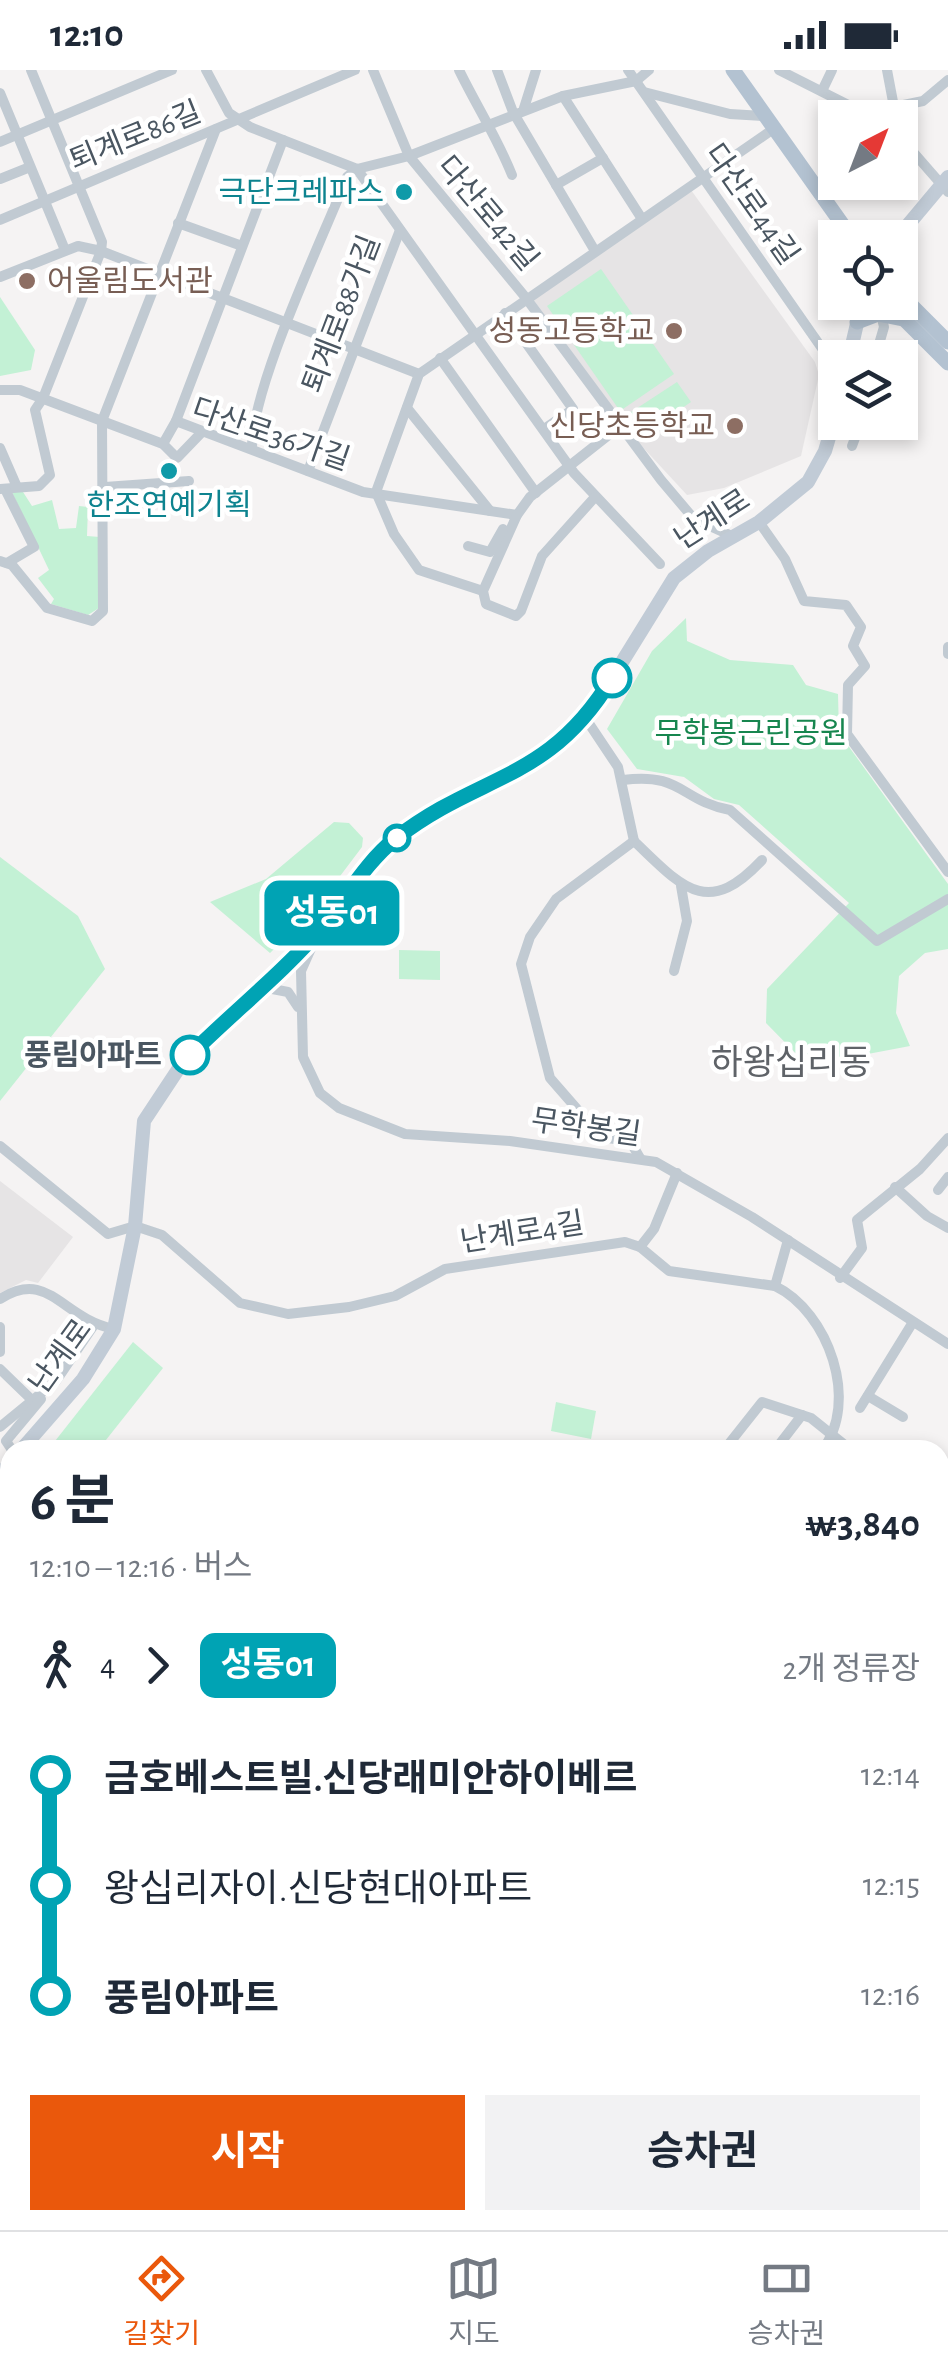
<!DOCTYPE html>
<html lang="ko">
<head>
<meta charset="utf-8">
<style>
	body { margin:0; font-family:"Alegreya Sans","Noto Sans KR",sans-serif; background:#f2f2f3; color:#1f2937; height:100vh; display:flex; flex-direction:column; font-size:38px; white-space:nowrap }
	* { box-sizing:border-box; margin:0 }
	p { font-size:32px; color:#747a83 }
	.icon { flex:none; width:55px; height:55px; fill:none; stroke:currentColor; stroke-width:2; stroke-linecap:round; stroke-linejoin:round }
	.map { position:relative; flex:1; overflow:hidden }
	.side { position:absolute; left:0px; top:1370px; width:950px; height:790px; display:flex; flex-direction:column; background:#fff; border-radius:30px 30px 0 0; box-shadow:0 5px 15px #0003 }
	.side>* { flex:none }
	.badge { padding:0 20px; border-radius:15px; font-size:35px; line-height:65px }
	.needle { width:65px; rotate:42deg }
	.buttons { position:absolute; left:818px; top:30px; display:grid; gap:20px }
	.buttons a { display:grid; place-items:center; width:100px; height:100px; border-radius:0px; background:#fff; box-shadow:0 5px 15px #0003; font-size:50px }
	.map>.badge { position:absolute; translate:-50% -50%; box-shadow:0 0 0 5px #fff }
	.legs { display:flex; align-items:center; gap:15px; height:110px; padding:0 30px; font-size:32px }
	.legs p { margin-inline-start:auto }
	.overview { display:flex; align-items:center; justify-content:space-between; height:170px; padding:0 30px }
	h1 { font-size:55px; font-weight:700; line-height:75px }
	.cta { display:flex; gap:20px; margin-top:auto; padding:20px 30px }
	.cta a { flex:1; height:115px; border-radius:0px; background:#ea580c; color:#fff; font-size:40px; font-weight:700; line-height:115px; text-align:center }
	.cta a+a { background:#f2f2f3; color:#1f2937 }
	ul { padding:0 30px; list-style:none }
	li { display:flex; align-items:center; gap:35px; height:110px; font-size:38px }
	li i { display:grid; place-items:center; width:15px; height:100%; margin:0 12px; background:currentColor }
	li i::after { content:''; width:25px; height:25px; margin:-12px; border:8px solid; border-radius:50%; background:#fff }
	li p { margin-inline-start:auto }
	li:first-child i { background:linear-gradient(#0000 50%,currentColor 0) }
	li:last-child i { background:linear-gradient(currentColor 50%,#0000 0) }
	.status { display:flex; justify-content:space-between; align-items:center; height:70px; padding:0 50px; background:#fff; direction:ltr }
	.status svg { height:28px; fill:currentColor }
	.dock { display:flex; justify-content:space-around; align-items:center; height:140px; border-top:2px solid #e0e1e3; background:#fff; font-size:28px; color:#747a83 }
	.dock a { display:grid; justify-items:center; gap:5px }
	.dock .active { color:#ea580c }
	.map>svg:first-child { display:block }
	.education { fill:#e6e4e5 }
	.park { fill:#c3f1d5 }
	.lines { fill:none; stroke-linecap:round; stroke-linejoin:round }
	.minor { stroke:#c1cad2; stroke-width:10 }
	.secondary { stroke:#c1cbd6; stroke-width:14 }
	.primary { stroke:#b3c2d1; stroke-width:15 }
	.line-1-casing { stroke:#fff; stroke-width:22 }
	.line-1 { stroke:#00a3b4; stroke-width:15 }
	.culture-dot { fill:#0f9aa8; stroke:#fff; stroke-width:4 }
	.education-dot { fill:#8d6e63; stroke:#fff; stroke-width:4 }
	.stop-1-dot { fill:#fff; stroke:#00a3b4; stroke-width:5 }
	.labels { text-anchor:middle; stroke-width:9; stroke-linejoin:round; paint-order:stroke }
	.street-label { font-size:30px; fill:#4a5661; stroke:#fff }
	.culture-label { font-size:30px; fill:#0d838f; stroke:#fff; text-anchor:end }
	.education-label { font-size:30px; fill:#785e54; stroke:#fff; text-anchor:end }
	.park-label { font-size:30px; fill:#17864f; stroke:#fff }
	.stop-label { font-size:30px; font-weight:bold; fill:#4a5661; stroke:#fff; text-anchor:end }
	.quarter-label { font-size:35px; fill:#5f6368; stroke:#fff }
</style>
</head>
<body>
<div class="status"><b>12:10</b><svg viewBox="0 0 49 12"><path d="M0 12V9h3v3zM5 12V6h3v6zM10 12V3h3v9zM15 12V0h3v12zM26 1h20v11H26zM47 4h2v5h-2z"/></svg></div>
<div class="map">
<svg width="948" height="2160" viewBox="0 0 948 2160">
	<rect width="100%" height="100%" fill="#f5f3f3"/>
	<!-- education -->
	<g class="education">
		<path d="M691 120 815 292 819 305 801 386 724 418 687 425 638 372 533 229Z"/>
		<path d="M0 1111 73 1167 38 1213 26 1210 0 1223Z"/>
		<path d="M940 1849 948 1853V2160H876L872 2150H940Z"/>
	</g>
	<!-- park -->
	<g class="park">
		<path d="M601 199 674 304 620 341 547 236Z"/>
		<path d="M0 227 35 280 31 300 0 306Z"/>
		<path d="M677 312 691 332 639 367 625 346Z"/>
		<path d="M12 422H23L32 436 52 430 59 459 76 458 79 436 88 437 87 466 100 467 99 538 88 545 51 534 54 529 38 508 49 500Z"/>
		<path d="M686 548 687 571 730 590 793 595 806 615 838 624 839 663 948 814V879L925 883 899 906 896 943 910 976 831 991 813 1001 766 953 767 919 849 833 739 735 714 729 684 707 637 699 607 659 652 581Z"/>
		<path d="M334 752 349 753 363 768 362 777 316 838 270 883 210 832 266 809Z"/>
		<path d="M0 787 78 846 105 899 0 1031Z"/>
		<path d="M399 880 440 881V910L399 909Z"/>
		<path d="M133 1272 163 1298 98 1380H48Z"/>
		<path d="M556 1332 596 1341 591 1369 551 1361Z"/>
		<path d="M0 1788 10 1799V2150H164L161 2160H0Z"/>
		<path d="M223 2150H608L612 2160 433 2153 430 2160H227Z"/>
	</g>
	<g class="lines">
		<!-- minor -->
		<g class="minor">
			<path d="M206 0 229 43 250 57 357 99 409 86 563 26 636 11 649 0"/>
			<path d="M373 0 409 86 526 228 661 410 694 449 732 466"/>
			<path d="M459 0C477 37 497 67 512 105"/>
			<path d="M497 0 513 42 595 181"/>
			<path d="M628 0 835 297"/>
			<path d="M779 0 874 48"/>
			<path d="M887 0 894 37 888 48"/>
			<path d="M822 21 832 0"/>
			<path d="M644 22 730 44 763 46"/>
			<path d="M0 23 65 180"/>
			<path d="M563 26 642 149"/>
			<path d="M894 37 923 31 948 10"/>
			<path d="M524 38 536 0"/>
			<path d="M900 67 948 122"/>
			<path d="M0 72 172 0"/>
			<path d="M0 109 30 97"/>
			<path d="M556 115 603 88"/>
			<path d="M0 150 355 0"/>
			<path d="M178 153 242 176"/>
			<path d="M0 207 78 176 101 181 102 172 31 0"/>
			<path d="M505 243 573 339 544 359"/>
			<path d="M440 288 536 423"/>
			<path d="M875 288 884 257 881 244"/>
			<path d="M0 320H20L163 374 177 388 203 361"/>
			<path d="M407 338 490 441"/>
			<path d="M176 351 283 70"/>
			<path d="M163 374 176 351 363 422 517 445"/>
			<path d="M852 376 861 352"/>
			<path d="M0 378 17 417"/>
			<path d="M252 379C251 318 322 170 347 107L357 99 574 403 660 494"/>
			<path d="M308 401 400 160"/>
			<path d="M105 417 189 411"/>
			<path d="M0 419 39 416 50 405 35 340 43 328 101 181 419 304"/>
			<path d="M5 419 34 477 7 493"/>
			<path d="M595 427 542 486 521 541 516 546 486 534 483 521 517 445 530 427 620 356"/>
			<path d="M759 452 785 489 804 531 846 535 861 557 853 576 865 596 848 615 847 664 948 802"/>
			<path d="M468 476 490 482 503 459"/>
			<path d="M0 491 12 495 47 538 92 551 103 541 102 351 216 59"/>
			<path d="M483 521 419 500 394 464 376 422 419 304 772 60"/>
			<path d="M948 577V584"/>
			<path d="M586 649 618 697 634 771"/>
			<path d="M623 710C682 702 681 731 730 740L877 871 948 829"/>
			<path d="M634 771 556 829 530 867 521 894 550 1008 577 1039V1051L600 1067 630 1071 640 1088"/>
			<path d="M634 771C682 817 707 849 762 790"/>
			<path d="M317 865 301 901 303 987 320 1023 339 1038 405 1064 510 1071 656 1092 752 1147 948 1274"/>
			<path d="M674 901 687 851 681 816"/>
			<path d="M262 917 288 922 298 937"/>
			<path d="M0 1076 108 1164 135 1156 162 1165 240 1233 288 1244 349 1237 395 1226 445 1199 625 1172 640 1177 669 1201 775 1216 788 1170"/>
			<path d="M895 1117 927 1146 948 1158"/>
			<path d="M938 1120 948 1107"/>
			<path d="M640 1177 654 1159 677 1103"/>
			<path d="M840 1208 862 1178 857 1150 920 1099 948 1068"/>
			<path d="M775 1216C829 1242 860 1333 822 1380"/>
			<path d="M0 1229C49 1198 61 1248 114 1259"/>
			<path d="M0 1257V1282"/>
			<path d="M0 1299 33 1331"/>
			<path d="M868 1326 903 1347"/>
			<path d="M860 1338 913 1252"/>
			<path d="M0 1357 56 1311 94 1255"/>
			<path d="M12 1380 6 1371 41 1329"/>
			<path d="M724 1380 762 1332 811 1348 851 1380"/>
			<path d="M775 1380 802 1345"/>
			<path d="M946 1427H948"/>
			<path d="M940 1445H948"/>
			<path d="M940 1501H948"/>
			<path d="M940 1557 948 1560"/>
			<path d="M940 1579 948 1582"/>
			<path d="M940 1611 948 1613"/>
			<path d="M940 1646 948 1650"/>
			<path d="M940 1737 948 1728"/>
			<path d="M0 1764 10 1786"/>
			<path d="M0 1811 10 1794"/>
			<path d="M0 1905 10 1886"/>
			<path d="M219 2150 222 2160"/>
			<path d="M765 2150 771 2155 812 2160"/>
			<path d="M870 2150 874 2160"/>
			<path d="M164 2160 167 2150"/>
		</g>
		<!-- secondary -->
		<g class="secondary">
			<path d="M897 168 948 107"/>
			<path d="M849 288 862 232"/>
			<path d="M21 1380 83 1309 114 1259 135 1156 144 1051 183 992 321 858 393 771 444 736 524 700 563 673 593 639 674 508 708 481 759 452 808 412 825 381 835 347"/>
			<path d="M0 1405 10 1393"/>
			<path d="M0 1545 10 1550"/>
			<path d="M940 1833 948 1837"/>
		</g>
		<!-- primary -->
		<g class="primary">
			<path d="M733 0 852 168"/>
			<path d="M848 163 903 160"/>
			<path d="M900 224 948 272"/>
			<path d="M887 232 948 293"/>
			<path d="M857 252 878 244 903 249"/>
		</g>
	</g>
	<g class="lines">
		<!-- line-1 casing -->
		<g class="line-1-casing">
			<path id="line-1" d="M190 985C233 942 283 903 322 857 346 828 366 792 395 769 481 702 548 713 612 608"/>
		</g>
		<!-- line-1 -->
		<use href="#line-1" class="line-1"/>
	</g>
	<!-- markers -->
	<g class="culture-dot">
		<circle cx="404" cy="122" r="10"/>
		<circle cx="169" cy="401" r="10"/>
	</g>
	<g class="education-dot">
		<circle cx="27" cy="211" r="10"/>
		<circle cx="674" cy="261" r="10"/>
		<circle cx="735" cy="356" r="10"/>
	</g>
	<g class="stop-1-dot">
		<circle cx="612" cy="608" r="18"/>
		<circle cx="397" cy="768" r="12"/>
		<circle cx="190" cy="985" r="18"/>
	</g>
	<g class="labels">
		<!-- street labels -->
		<g class="street-label">
			<text transform="translate(135 66) rotate(-22)" y="10">퇴계로86길</text>
			<text transform="translate(752 134) rotate(55)" y="10">다산로44길</text>
			<text transform="translate(488 143) rotate(50)" y="10">다산로42길</text>
			<text transform="translate(341 244) rotate(-69)" y="10">퇴계로88가길</text>
			<text transform="translate(271 364) rotate(19)" y="10">다산로36가길</text>
			<text transform="translate(712 449) rotate(-33)" y="10">난계로</text>
			<text transform="translate(586 1057) rotate(8)" y="10">무학봉길</text>
			<text transform="translate(522 1162) rotate(-9)" y="10">난계로4길</text>
			<text transform="translate(60 1286) rotate(-54)" y="10">난계로</text>
		</g>
		<!-- culture labels -->
		<g class="culture-label">
			<text x="384" y="132">극단크레파스</text>
			<text x="169" y="445" text-anchor="middle">한조연예기획</text>
		</g>
		<!-- education labels -->
		<g class="education-label">
			<text x="47" y="221" text-anchor="start">어울림도서관</text>
			<text x="654" y="271">성동고등학교</text>
			<text x="715" y="366">신당초등학교</text>
		</g>
		<!-- park labels -->
		<g class="park-label">
			<text x="751" y="673">무학봉근린공원</text>
		</g>
		<!-- stop labels -->
		<g class="stop-label">
			<text x="162" y="995">풍림아파트</text>
		</g>
		<!-- quarter labels -->
		<g class="quarter-label">
			<text x="791" y="1004">하왕십리동</text>
		</g>
	</g>
</svg>
<div class="buttons">
<a><svg class="needle" viewBox="-14 -14 28 28"><path d="M0-13l5 13h-10z" fill="#e53935"/><path d="M0 13l5-13h-10z" fill="#747a83"/></svg></a>
<a><svg class="icon" aria-label="locate" viewBox="0 0 24 24"><circle cx="12" cy="12" r="6"/><path d="M12 2v4M12 18v4M2 12h4M18 12h4"/></svg></a>
<a><svg class="icon" aria-label="layers" viewBox="0 0 24 24"><path d="M12 4l9 5-9 5-9-5zM3 14l9 5 9-5"/></svg></a>
</div>
<b class="badge" style="left:332px;top:843px;background:#00a3b4;color:#fff">성동01</b>
<section class="side">
<div class="overview"><div><h1>6 분</h1><p>12:10 – 12:16 · 버스</p></div><b>₩3,840</b></div>
<div class="legs"><svg class="icon" aria-label="walk" viewBox="0 0 24 24"><circle cx="13" cy="4" r="2"/><path d="M13 8l-2 6 4 7M11 14l-3 7M7 12l3-4h3l4 4"/></svg>4<svg class="icon" aria-label="forward" viewBox="0 0 24 24"><path d="M9 5l7 7-7 7"/></svg><b class="badge" style="background:#00a3b4;color:#fff">성동01</b><p>2개 정류장</p></div>
<ul>
<li><i style="color:#00a3b4"></i><b>금호베스트빌.신당래미안하이베르</b><p>12:14</p></li>
<li><i style="color:#00a3b4"></i><span>왕십리자이.신당현대아파트</span><p>12:15</p></li>
<li><i style="color:#00a3b4"></i><b>풍림아파트</b><p>12:16</p></li>
</ul>
<div class="cta"><a>시작</a><a>승차권</a></div>
</section>
</div>
<nav class="dock">
<a class="active"><svg class="icon" aria-label="directions" viewBox="0 0 24 24"><path d="M12 3l9 9-9 9-9-9zM9 14v-3h6M13 9l2 2-2 2"/></svg>길찾기</a>
<a><svg class="icon" aria-label="map" viewBox="0 0 24 24"><path d="M3 6l6-2 6 2 6-2v14l-6 2-6-2-6 2zM9 4v14M15 6v14"/></svg>지도</a>
<a><svg class="icon" aria-label="tickets" viewBox="0 0 24 24"><path d="M3 7h18v10H3zM15 7v10"/></svg>승차권</a>
</nav>
</body>
</html>
